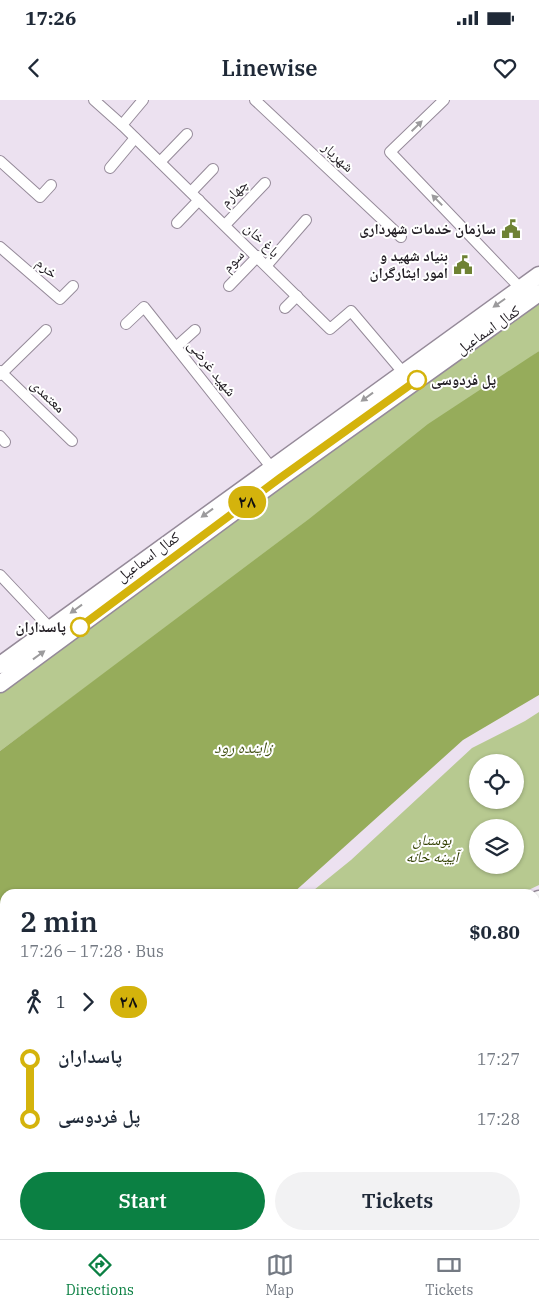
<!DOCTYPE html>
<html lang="en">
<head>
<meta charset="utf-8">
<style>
	body { margin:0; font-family:"IBM Plex Serif","Noto Naskh Arabic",serif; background:#f2f2f3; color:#1f2937; height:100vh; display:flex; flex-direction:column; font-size:19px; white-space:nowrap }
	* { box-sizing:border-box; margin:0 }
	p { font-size:16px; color:#747a83 }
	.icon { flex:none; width:28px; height:28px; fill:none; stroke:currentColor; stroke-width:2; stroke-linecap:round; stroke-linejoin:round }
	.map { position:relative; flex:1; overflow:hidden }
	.drawer { position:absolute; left:0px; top:789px; width:540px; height:351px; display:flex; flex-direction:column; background:#fff; border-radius:15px 15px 0 0; box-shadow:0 1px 4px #0004 }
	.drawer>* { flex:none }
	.badge { padding:0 10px; border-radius:16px; font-size:18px; line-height:32px }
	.controls { position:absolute; left:469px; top:654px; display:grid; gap:10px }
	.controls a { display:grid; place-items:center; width:55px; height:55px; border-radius:50%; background:#fff; box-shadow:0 1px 4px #0004; font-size:25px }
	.map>.badge { position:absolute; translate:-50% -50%; box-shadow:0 0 0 2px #fff }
	.legs { display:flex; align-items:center; gap:8px; height:55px; padding:0 20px; font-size:16px }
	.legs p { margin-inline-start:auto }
	.overview { display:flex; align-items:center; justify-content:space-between; height:85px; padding:0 20px }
	h1 { font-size:28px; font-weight:600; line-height:38px }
	.cta { display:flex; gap:10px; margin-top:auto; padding:10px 20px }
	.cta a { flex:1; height:58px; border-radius:30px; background:#0b8043; color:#fff; font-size:20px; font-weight:600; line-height:58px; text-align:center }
	.cta a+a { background:#f2f2f3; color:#1f2937 }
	ul { padding:0 20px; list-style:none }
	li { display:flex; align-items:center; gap:18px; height:60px; font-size:19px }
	li i { display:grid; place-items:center; width:8px; height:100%; margin:0 6px; background:currentColor }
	li i::after { content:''; width:12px; height:12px; margin:-6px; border:4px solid; border-radius:50%; background:#fff }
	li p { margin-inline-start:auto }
	li:first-child i { background:linear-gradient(#0000 50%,currentColor 0) }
	li:last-child i { background:linear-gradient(currentColor 50%,#0000 0) }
	.status { display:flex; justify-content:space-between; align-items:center; height:35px; padding:0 25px; background:#fff; direction:ltr }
	.status svg { height:14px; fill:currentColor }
	header { display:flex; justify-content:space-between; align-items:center; height:65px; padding:0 20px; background:#fff; font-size:22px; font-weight:600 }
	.menu { display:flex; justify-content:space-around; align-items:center; height:70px; border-top:1px solid #e0e1e3; background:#fff; font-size:14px; color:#747a83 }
	.menu a { display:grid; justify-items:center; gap:2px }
	.menu .selected { color:#0b8043 }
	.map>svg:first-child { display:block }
	.green { fill:#b7c990; fill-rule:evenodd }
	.water { fill:#96ac5b }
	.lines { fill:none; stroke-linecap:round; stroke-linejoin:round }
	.street-casing { stroke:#958a99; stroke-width:12 }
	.primary-casing { stroke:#958a99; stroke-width:19 }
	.street { stroke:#fff; stroke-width:10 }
	.primary { stroke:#fff; stroke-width:16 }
	.oneway { fill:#9c9b9d }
	.line-1-casing { stroke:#fff; stroke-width:11 }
	.line-1 { stroke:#d4b30c; stroke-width:8 }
	.stop-1-dot { fill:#fff; stroke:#d4b30c; stroke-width:2.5 }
	.labels { text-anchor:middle; stroke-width:4; stroke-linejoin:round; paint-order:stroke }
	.street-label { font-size:15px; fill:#242026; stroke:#fff }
	.poi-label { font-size:15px; font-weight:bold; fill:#242026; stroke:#fff; text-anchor:end }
	.stop-label { font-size:15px; font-weight:bold; fill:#242026; stroke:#fff; text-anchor:start }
	.park-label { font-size:15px; font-style:italic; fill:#313f00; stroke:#fff }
	.water-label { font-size:16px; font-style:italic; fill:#47551a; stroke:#fff }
</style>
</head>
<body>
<div class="status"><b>17:26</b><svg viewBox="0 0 49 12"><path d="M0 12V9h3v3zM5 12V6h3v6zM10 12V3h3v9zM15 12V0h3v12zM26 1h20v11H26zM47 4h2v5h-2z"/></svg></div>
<header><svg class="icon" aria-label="back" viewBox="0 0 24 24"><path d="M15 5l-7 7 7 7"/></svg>Linewise<svg class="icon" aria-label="heart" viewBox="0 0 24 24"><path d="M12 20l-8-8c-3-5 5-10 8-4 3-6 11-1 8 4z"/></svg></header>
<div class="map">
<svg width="539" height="1139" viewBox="0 0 539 1139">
	<rect width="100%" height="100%" fill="#ece1f0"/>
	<!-- green -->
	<g class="green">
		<path d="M539 195V251L0 651V588Z"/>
		<path d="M539 612V785L520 794H309L351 760 472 648 525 621ZM515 662V700H478V662ZM478 728H515V765H478Z"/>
		<path d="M123 1135H199L198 1139H135Z"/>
	</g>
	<!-- water -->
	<path class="water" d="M539 251V595L463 640 292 794H5V1135H76L75 1139H0V651L309 419 428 324Z"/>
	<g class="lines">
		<!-- street casing -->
		<g class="street-casing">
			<g id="street">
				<path d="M94 0 122 25 330 229 351 211 407 277"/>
				<path d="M255 0 401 137"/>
				<path d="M444 0 390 52 523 191"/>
				<path d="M122 25 143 0"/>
				<path d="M0 61 40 97 51 85"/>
				<path d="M160 62 187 34"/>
				<path d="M110 68 135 38"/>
				<path d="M191 92 213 69"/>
				<path d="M177 123 199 100"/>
				<path d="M225 125 265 83"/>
				<path d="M0 147 60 199 73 186"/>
				<path d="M267 165 306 120"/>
				<path d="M229 186 258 156"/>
				<path d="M285 208 297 196"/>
				<path d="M126 224 144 207 271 367"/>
				<path d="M176 247 195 230"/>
				<path d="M0 271 72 341"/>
				<path d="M0 275 46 230"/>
				<path d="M0 336 5 342"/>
				<path d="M0 475 50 528"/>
				<path d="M535 1010 539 999"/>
				<path d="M492 1139 493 1135"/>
			</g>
		</g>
		<!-- primary casing -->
		<g class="primary-casing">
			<g id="primary">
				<path d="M0 565 539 175"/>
				<path d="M0 584 280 378 539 193"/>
				<path d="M535 801 539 799"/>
				<path d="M535 817 539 815"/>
				<path d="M218 1139 220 1135"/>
				<path d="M238 1139 239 1135"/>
			</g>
		</g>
		<!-- street -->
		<use href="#street" class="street"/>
		<!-- primary -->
		<use href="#primary" class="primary"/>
	</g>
	<!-- one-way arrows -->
	<defs><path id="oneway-solid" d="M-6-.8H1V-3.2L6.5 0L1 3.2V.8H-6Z" transform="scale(1.25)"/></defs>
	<g class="oneway">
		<use href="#oneway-solid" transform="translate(417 26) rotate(-44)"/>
		<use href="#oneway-solid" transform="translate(437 100) rotate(-134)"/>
		<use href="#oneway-solid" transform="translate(499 203) rotate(145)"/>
		<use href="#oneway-solid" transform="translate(367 297) rotate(144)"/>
		<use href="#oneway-solid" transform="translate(207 413) rotate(144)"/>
		<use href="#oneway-solid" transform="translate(76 509) rotate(144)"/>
		<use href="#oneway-solid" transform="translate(39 555) rotate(-36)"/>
	</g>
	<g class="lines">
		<!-- line-1 casing -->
		<g class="line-1-casing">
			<path id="line-1" d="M80 527 280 378 417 280"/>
		</g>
		<!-- line-1 -->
		<use href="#line-1" class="line-1"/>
	</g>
	<!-- icons -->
	<defs>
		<g id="civic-bare" transform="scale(1.5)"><path d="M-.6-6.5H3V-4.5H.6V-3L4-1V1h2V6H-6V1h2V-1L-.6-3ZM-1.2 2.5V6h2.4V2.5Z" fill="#6e8233" stroke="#fff" stroke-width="2.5" paint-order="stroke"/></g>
	</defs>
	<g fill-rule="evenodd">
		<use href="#civic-bare" x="511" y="129"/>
		<use href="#civic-bare" x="463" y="165"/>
	</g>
	<!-- markers -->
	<g class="stop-1-dot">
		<circle cx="417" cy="280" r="9"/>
		<circle cx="80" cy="527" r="9"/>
	</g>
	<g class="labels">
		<!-- street labels -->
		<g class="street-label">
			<text transform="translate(338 57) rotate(43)" y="5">شهریار</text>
			<text transform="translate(234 93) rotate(-45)" y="5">چهارم</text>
			<text transform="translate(262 140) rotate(44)" y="5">باغ خان</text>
			<text transform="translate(233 161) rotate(-46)" y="5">سوم</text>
			<text transform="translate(47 168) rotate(41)" y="5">خرم</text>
			<text transform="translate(488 230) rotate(-35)" y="5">کمال اسماعیل</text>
			<text transform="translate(212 268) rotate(51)" y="5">شهید غرضی</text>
			<text transform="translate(48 296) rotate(44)" y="5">معتمدی</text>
			<text transform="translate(148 457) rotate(-36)" y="5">کمال اسماعیل</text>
		</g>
		<!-- poi labels -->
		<g class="poi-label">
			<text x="496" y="134">سازمان خدمات شهرداری</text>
			<text x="448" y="161">بنیاد شهید و<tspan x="448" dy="17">امور ایثارگران</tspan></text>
		</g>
		<!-- stop labels -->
		<g class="stop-label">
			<text x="431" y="285">پل فردوسی</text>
			<text x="66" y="532" text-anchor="end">پاسداران</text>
		</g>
		<!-- park labels -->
		<g class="park-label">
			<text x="432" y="745">بوستان<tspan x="432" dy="17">آیینه خانه</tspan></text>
		</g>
		<!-- water labels -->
		<g class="water-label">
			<text x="243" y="653">زاینده رود</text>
		</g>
	</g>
</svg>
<div class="controls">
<a><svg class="icon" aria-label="locate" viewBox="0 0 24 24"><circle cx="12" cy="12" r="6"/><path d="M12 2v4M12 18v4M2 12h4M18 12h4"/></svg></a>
<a><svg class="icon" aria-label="layers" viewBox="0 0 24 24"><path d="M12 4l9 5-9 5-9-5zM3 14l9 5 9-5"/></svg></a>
</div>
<b class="badge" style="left:247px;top:402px;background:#d4b30c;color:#111">۲۸</b>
<section class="drawer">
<div class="overview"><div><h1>2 min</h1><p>17:26 – 17:28 · Bus</p></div><b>$0.80</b></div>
<div class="legs"><svg class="icon" aria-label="walk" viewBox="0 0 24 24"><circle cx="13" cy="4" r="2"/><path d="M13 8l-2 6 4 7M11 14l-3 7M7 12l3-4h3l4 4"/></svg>1<svg class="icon" aria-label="forward" viewBox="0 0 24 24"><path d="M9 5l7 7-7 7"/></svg><b class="badge" style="background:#d4b30c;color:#111">۲۸</b></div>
<ul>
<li><i style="color:#d4b30c"></i><b>پاسداران</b><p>17:27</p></li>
<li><i style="color:#d4b30c"></i><b>پل فردوسی</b><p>17:28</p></li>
</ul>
<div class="cta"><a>Start</a><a>Tickets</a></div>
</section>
</div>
<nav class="menu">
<a class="selected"><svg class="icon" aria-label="directions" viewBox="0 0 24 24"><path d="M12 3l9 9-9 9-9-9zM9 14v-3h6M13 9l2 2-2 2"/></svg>Directions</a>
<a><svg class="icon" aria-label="map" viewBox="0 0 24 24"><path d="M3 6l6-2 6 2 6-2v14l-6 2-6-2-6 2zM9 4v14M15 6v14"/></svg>Map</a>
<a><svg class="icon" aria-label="tickets" viewBox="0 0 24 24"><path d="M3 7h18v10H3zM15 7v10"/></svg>Tickets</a>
</nav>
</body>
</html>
